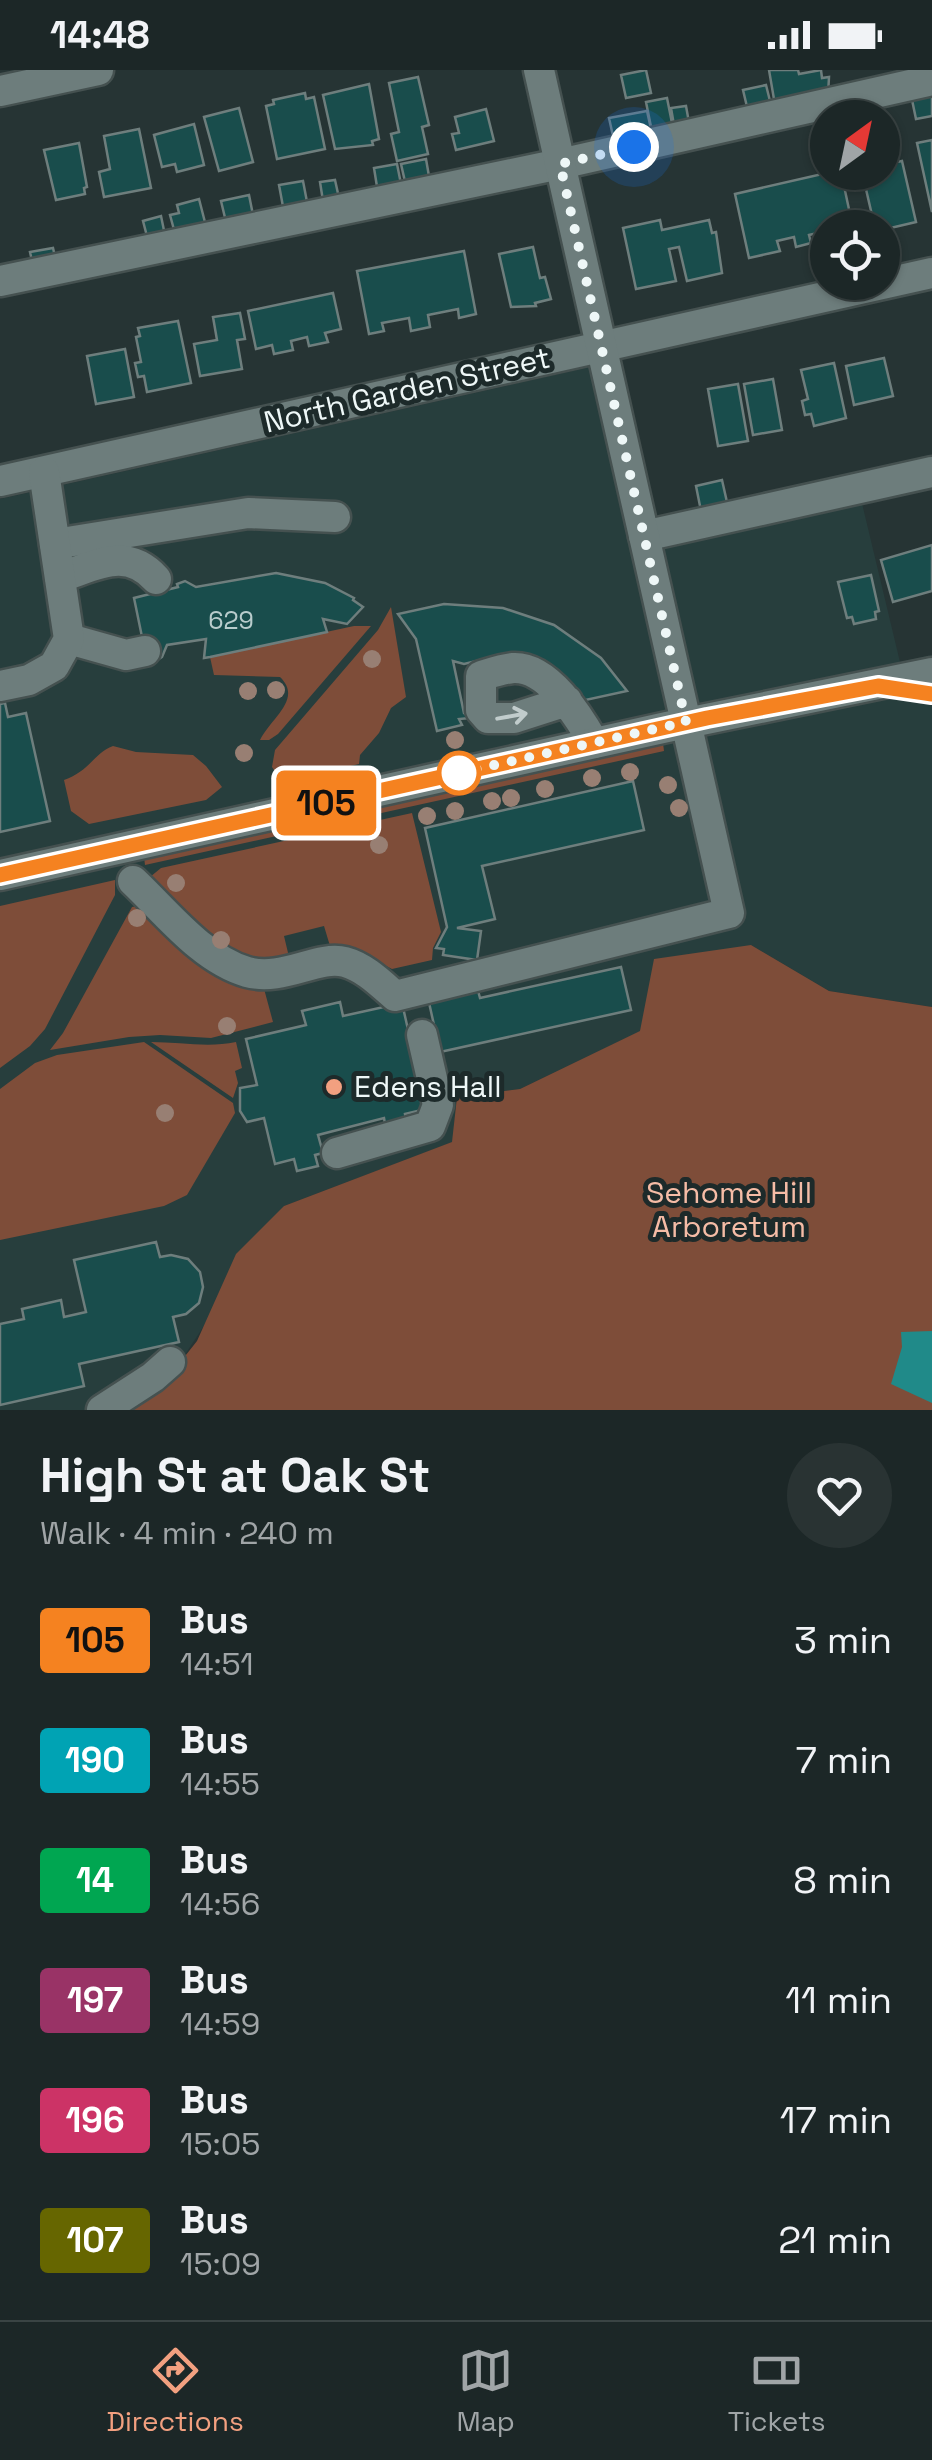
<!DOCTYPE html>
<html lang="en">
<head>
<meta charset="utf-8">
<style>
	body { margin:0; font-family:"Space Grotesk",sans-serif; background:#293333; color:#f1f3f6; height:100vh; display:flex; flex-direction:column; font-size:38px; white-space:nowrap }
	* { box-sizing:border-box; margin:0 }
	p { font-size:32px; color:#a0a5a7 }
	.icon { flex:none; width:55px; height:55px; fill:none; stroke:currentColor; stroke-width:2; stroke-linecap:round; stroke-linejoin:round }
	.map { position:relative; height:1340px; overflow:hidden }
	.side { display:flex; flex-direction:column; background:#1c2727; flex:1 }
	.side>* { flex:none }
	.badge { padding:0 20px; border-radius:8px; font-size:35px; line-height:65px }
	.needle { width:65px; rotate:33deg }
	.buttons { position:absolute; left:810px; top:30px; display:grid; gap:20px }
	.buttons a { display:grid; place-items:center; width:90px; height:90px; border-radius:50%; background:#1c2727; box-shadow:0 2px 8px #0004,0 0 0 2px #3a4444; font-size:50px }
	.you { position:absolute; width:50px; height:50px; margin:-25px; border:8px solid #fff; border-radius:50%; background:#1a73e8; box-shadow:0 0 0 15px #1a73e833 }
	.map>.badge { position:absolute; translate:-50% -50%; box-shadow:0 0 0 5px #fff }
	.round { display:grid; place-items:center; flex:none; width:105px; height:105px; border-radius:52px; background:#293333 }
	.overview { display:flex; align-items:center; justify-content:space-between; height:170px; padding:0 40px }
	h1 { font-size:48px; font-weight:700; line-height:75px }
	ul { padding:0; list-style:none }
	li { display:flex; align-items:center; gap:30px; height:120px; padding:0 40px }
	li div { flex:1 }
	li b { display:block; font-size:38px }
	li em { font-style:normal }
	li .badge { min-width:110px; font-weight:700; text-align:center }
	.status { display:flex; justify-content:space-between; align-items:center; height:70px; padding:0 50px; background:#1c2727; direction:ltr }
	.status svg { height:28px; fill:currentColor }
	.menu { display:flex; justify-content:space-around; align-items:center; height:140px; border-top:2px solid #3a4444; background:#1c2727; font-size:28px; color:#a0a5a7 }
	.menu a { display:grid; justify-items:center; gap:5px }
	.menu .on { color:#f2a080 }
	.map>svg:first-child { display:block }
	.built { fill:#273e3d }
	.green { fill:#7e4d39 }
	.water { fill:#208a89 }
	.building { fill:#194d4c; stroke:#6e7e7d; stroke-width:2.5 }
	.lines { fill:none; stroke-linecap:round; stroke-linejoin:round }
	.minor-casing { stroke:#455150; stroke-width:35 }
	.minor { stroke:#6d7d7c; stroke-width:30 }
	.tree { fill:#987f73 }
	.oneway { stroke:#c1cccc }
	.line-casing { stroke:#fff; stroke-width:22 }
	.line { stroke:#f58220; stroke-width:15 }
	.walk { stroke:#eef7f7; stroke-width:10; stroke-dasharray:0 18 }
	.stop-dot { fill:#fff; stroke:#f58220; stroke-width:5 }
	.poi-dot { fill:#f2a080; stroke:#1d2a2a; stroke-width:4 }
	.labels { text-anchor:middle; stroke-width:10; stroke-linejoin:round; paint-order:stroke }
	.number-label { font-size:25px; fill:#b9cccc }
	.street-label { font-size:30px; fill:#eef7f7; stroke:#1d2a2a }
	.poi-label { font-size:30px; fill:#eef7f7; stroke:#1d2a2a; text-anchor:start }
	.park-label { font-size:30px; fill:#f5bca6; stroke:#1d2a2a }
</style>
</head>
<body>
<div class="status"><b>14:48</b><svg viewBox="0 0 49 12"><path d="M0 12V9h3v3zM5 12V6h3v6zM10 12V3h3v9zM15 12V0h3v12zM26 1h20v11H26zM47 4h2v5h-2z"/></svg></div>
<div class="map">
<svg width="932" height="1340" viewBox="0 0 932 1340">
	<rect width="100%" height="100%" fill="#263434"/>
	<!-- built -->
	<path class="built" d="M590 297 637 476 860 425 900 592 932 585V937L829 921 751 875 641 961 520 1019 457 1027 453 1072 284 1136 178 1295 128 1340H0V429Z"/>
	<!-- green -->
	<g class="green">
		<path d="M391 537 406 627 391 638 379 663 360 685 359 694 282 712 272 697 275 680 378 560Z"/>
		<path d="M354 556H371L278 664 269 670H260C271 648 303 629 280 607L214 605 210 587Z"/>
		<path d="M663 673 664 681 145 795 144 787Z"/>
		<path d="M113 676 136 682 193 685 206 696 222 717 206 730 89 754 71 741 64 710C90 701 95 682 113 676Z"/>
		<path d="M412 743 441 862 433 878 432 890 392 899 357 881 330 876 324 856 284 866 289 887C281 889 272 892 265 892 223 892 176 835 150 807L161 798Z"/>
		<path d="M115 810V825L45 959 30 976 0 998V836Z"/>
		<path d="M142 835 263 915 273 952 211 968 160 965 129 967 50 980 63 963 132 837Z"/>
		<path d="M751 875 829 921 932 937V1340H128L178 1295 197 1271 236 1184 284 1136 452 1072 457 1027 520 1019 640 961 654 889Z"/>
		<path d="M144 972 233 1033 235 1043 187 1125 164 1136 0 1170V1019L35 993 57 985Z"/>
		<path d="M151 972C180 972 208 978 236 972L242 998 235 1001 238 1013 233 1028Z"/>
	</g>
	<!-- water -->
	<path class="water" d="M932 1261V1333L891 1314 902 1277 901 1262Z"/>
	<!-- building -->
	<g class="building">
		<path d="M646 0 651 23 626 28 621 5Z"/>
		<path d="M769 0H798L799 4 821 0 822 8 829 7 828 25 775 35Z"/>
		<path d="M418 7 429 55 422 57 428 84 397 91 391 64 399 62 389 13Z"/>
		<path d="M369 14 379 69 372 71 373 75 335 79 323 25Z"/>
		<path d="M766 15 771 35 748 41 743 20Z"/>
		<path d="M932 21V46L916 49 911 25Z"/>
		<path d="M305 23 306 29 314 27 325 79 277 89 266 36 274 34 273 30Z"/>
		<path d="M667 28 674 63 653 67 646 32Z"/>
		<path d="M686 36 690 58 675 61 671 38Z"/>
		<path d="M239 38 253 92 219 101 204 47Z"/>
		<path d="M486 39 494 71 456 80 452 64 459 63 455 47Z"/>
		<path d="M647 41 653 68 615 75 609 48Z"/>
		<path d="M194 54 204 95 177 102 175 94 162 97 154 65Z"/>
		<path d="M139 59 151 118 104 127 99 102 110 99 104 66Z"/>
		<path d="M932 70V142L917 73Z"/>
		<path d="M79 73 87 117 84 118 85 124 56 130 44 80Z"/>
		<path d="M426 89 430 112 406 116 401 94Z"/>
		<path d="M902 91 916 152 882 160 875 158 862 102H882V95Z"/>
		<path d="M397 94 402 119 378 123 374 98Z"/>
		<path d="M831 102H841L853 158H828V171L824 172 822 162 809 165 811 173 796 177 794 167 777 171 780 181 749 188 735 124Z"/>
		<path d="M335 110 339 128 323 131 320 112Z"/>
		<path d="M303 111 308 137 284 142 279 115Z"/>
		<path d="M249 125 254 150 227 156 221 131Z"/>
		<path d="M199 129 207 160 176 167 170 145 179 143 177 135Z"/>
		<path d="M161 146 166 170 149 174 143 151Z"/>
		<path d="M660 150 662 160 709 150 712 163 716 162 722 203 687 211 679 177 669 179 676 211 636 219 623 158Z"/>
		<path d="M533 177 540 208 545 207 551 229 535 233 536 236 511 237 499 184Z"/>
		<path d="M53 178 57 195 34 200 30 182Z"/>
		<path d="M464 181 476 244 459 248 458 239 428 245 430 257 411 261 409 248 382 253 384 261 369 264 357 201Z"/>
		<path d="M333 223 341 259 325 263 328 272 309 276 307 267 291 271 293 280 274 284 272 275 256 279 248 241Z"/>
		<path d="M240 243 245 269 237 270 242 299 200 306 194 274 217 270 213 247Z"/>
		<path d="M178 251 191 313 147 322 144 306 138 307 135 293 141 292 136 267 140 266 138 258Z"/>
		<path d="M125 279 134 327 96 334 87 286Z"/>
		<path d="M884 288 893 326 854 335 846 296Z"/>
		<path d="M834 293 846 348 814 356 811 344 805 345 802 331 808 329 801 300Z"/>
		<path d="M773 309 782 360 753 365 744 314Z"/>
		<path d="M738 314 748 371 718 376 708 319Z"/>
		<path d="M722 410 729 441 702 446 696 416Z"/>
		<path d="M932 475V521L893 532 881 490Z"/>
		<path d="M276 503 325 513 354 528 353 530 363 537 347 554 323 549 327 562 210 587 204 588 206 569 167 575 162 587 148 596 134 528 178 517 177 514 185 511 196 517Z"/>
		<path d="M871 505 879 541 875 542 876 549 854 554 852 547 847 548 838 512Z"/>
		<path d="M444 534 503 538 554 555 601 588 627 621 581 631 497 586 464 594 453 591 464 643 470 648 459 649 462 655 437 661 416 569 398 544Z"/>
		<path d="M5 633 8 647 26 643 50 751 0 762V634Z"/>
		<path d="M633 711 644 760 482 796 495 849 457 858 481 861 477 890 443 885 444 879 436 878 447 857 425 758Z"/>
		<path d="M621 897 631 940 440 982 428 928 477 917 480 928Z"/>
		<path d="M340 932 343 946 402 933 426 1039 405 1044 407 1054 386 1059 384 1048 318 1065 323 1083 315 1085 318 1096 297 1101 294 1089 275 1094 264 1048 247 1052 240 1041V1018L257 1015 246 969 306 955 302 941Z"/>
		<path d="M156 1172 160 1187 171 1185 188 1189 200 1202 203 1217 199 1233 186 1244 173 1247 179 1272 79 1294 84 1316 0 1335V1254L24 1249 22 1239 61 1230 64 1247 86 1242 74 1190Z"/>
	</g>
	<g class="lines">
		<!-- minor casing -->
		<g class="minor-casing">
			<g id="minor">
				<path d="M0 21 98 0"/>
				<path d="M0 211 560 94 932 10"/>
				<path d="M0 411 932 203"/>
				<path d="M644 466 932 402"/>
				<path d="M55 474 248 443 335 447"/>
				<path d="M60 507C96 496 126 476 156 509"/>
				<path d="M69 569 126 585 145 581"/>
				<path d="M0 616 29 610 54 596 69 569 44 402"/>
				<path d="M567 631 514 648H488L481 640V606C491 603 502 599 513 598 548 596 579 647 594 673"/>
				<path d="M0 805 667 657 932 603"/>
				<path d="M133 811C166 842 202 889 247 902 283 912 317 885 345 892 364 897 380 913 395 926L729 843 539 0"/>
				<path d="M337 1083 430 1056 438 1035 422 965"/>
				<path d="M102 1340 153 1307 170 1292"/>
			</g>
		</g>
		<!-- minor -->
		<use href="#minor" class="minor"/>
	</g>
	<!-- trees -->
	<g class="tree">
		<circle cx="372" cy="589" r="9"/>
		<circle cx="276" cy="620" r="9"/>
		<circle cx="248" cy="621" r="9"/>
		<circle cx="455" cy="670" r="9"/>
		<circle cx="244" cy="683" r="9"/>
		<circle cx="630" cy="702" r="9"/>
		<circle cx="592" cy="708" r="9"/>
		<circle cx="668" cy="715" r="9"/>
		<circle cx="545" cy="719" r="9"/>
		<circle cx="511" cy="728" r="9"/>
		<circle cx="492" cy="731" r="9"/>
		<circle cx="679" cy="738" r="9"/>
		<circle cx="455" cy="741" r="9"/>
		<circle cx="427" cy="746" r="9"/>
		<circle cx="379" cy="775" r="9"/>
		<circle cx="176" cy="813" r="9"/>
		<circle cx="137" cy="848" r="9"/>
		<circle cx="221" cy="870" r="9"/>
		<circle cx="227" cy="956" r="9"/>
		<circle cx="165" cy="1043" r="9"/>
	</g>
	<!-- one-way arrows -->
	<defs><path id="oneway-shaft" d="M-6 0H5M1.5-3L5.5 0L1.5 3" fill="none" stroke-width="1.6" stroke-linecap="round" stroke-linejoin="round" transform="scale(2.5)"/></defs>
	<use class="oneway" href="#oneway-shaft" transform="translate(512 646) rotate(-10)"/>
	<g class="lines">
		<!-- line casing -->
		<g class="line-casing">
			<path id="line" d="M0 805 707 648 878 616 932 624"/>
		</g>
		<!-- line -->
		<use href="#line" class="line"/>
		<!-- walk -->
		<path class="walk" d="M459 703 686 652 560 94 634 77"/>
	</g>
	<!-- markers -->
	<circle class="stop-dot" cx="459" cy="703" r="20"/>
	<circle class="poi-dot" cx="334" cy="1017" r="10"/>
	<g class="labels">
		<!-- number labels -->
		<g class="number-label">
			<text x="231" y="559">629</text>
		</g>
		<!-- street labels -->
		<g class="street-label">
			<text transform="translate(407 320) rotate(-13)" y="10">North Garden Street</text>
		</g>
		<!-- poi labels -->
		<g class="poi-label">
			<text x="354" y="1027">Edens Hall</text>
		</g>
		<!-- park labels -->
		<g class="park-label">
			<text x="729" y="1133">Sehome Hill<tspan x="729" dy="34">Arboretum</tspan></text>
		</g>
	</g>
</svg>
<div class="buttons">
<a><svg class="needle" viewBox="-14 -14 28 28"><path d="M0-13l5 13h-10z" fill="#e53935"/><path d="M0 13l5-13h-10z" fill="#a0a5a7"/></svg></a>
<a><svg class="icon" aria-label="locate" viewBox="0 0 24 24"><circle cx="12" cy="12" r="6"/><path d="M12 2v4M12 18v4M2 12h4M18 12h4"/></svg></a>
</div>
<div class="you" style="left:634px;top:77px"></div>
<b class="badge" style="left:326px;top:733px;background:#f58220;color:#111">105</b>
</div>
<section class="side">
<div class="overview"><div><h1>High St at Oak St</h1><p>Walk · 4 min · 240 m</p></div><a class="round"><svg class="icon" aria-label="heart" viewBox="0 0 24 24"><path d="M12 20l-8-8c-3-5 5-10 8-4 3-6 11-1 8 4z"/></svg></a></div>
<ul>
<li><span class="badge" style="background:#f58220;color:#111">105</span><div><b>Bus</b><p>14:51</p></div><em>3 min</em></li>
<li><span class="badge" style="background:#00a3b4;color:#fff">190</span><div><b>Bus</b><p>14:55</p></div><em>7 min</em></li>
<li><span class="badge" style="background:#00a651;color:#fff">14</span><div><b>Bus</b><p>14:56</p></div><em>8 min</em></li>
<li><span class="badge" style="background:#936;color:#fff">197</span><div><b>Bus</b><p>14:59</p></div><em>11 min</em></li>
<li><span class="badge" style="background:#c36;color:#fff">196</span><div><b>Bus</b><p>15:05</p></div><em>17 min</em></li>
<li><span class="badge" style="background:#660;color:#fff">107</span><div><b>Bus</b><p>15:09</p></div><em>21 min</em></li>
</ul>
</section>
<nav class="menu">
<a class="on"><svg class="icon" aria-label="directions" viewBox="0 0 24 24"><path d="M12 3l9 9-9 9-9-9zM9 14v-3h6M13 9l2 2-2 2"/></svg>Directions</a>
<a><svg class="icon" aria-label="map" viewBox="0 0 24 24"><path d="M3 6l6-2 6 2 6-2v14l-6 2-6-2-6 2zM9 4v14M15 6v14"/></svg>Map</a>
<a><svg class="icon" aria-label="tickets" viewBox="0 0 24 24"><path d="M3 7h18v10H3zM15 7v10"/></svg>Tickets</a>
</nav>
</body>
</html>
